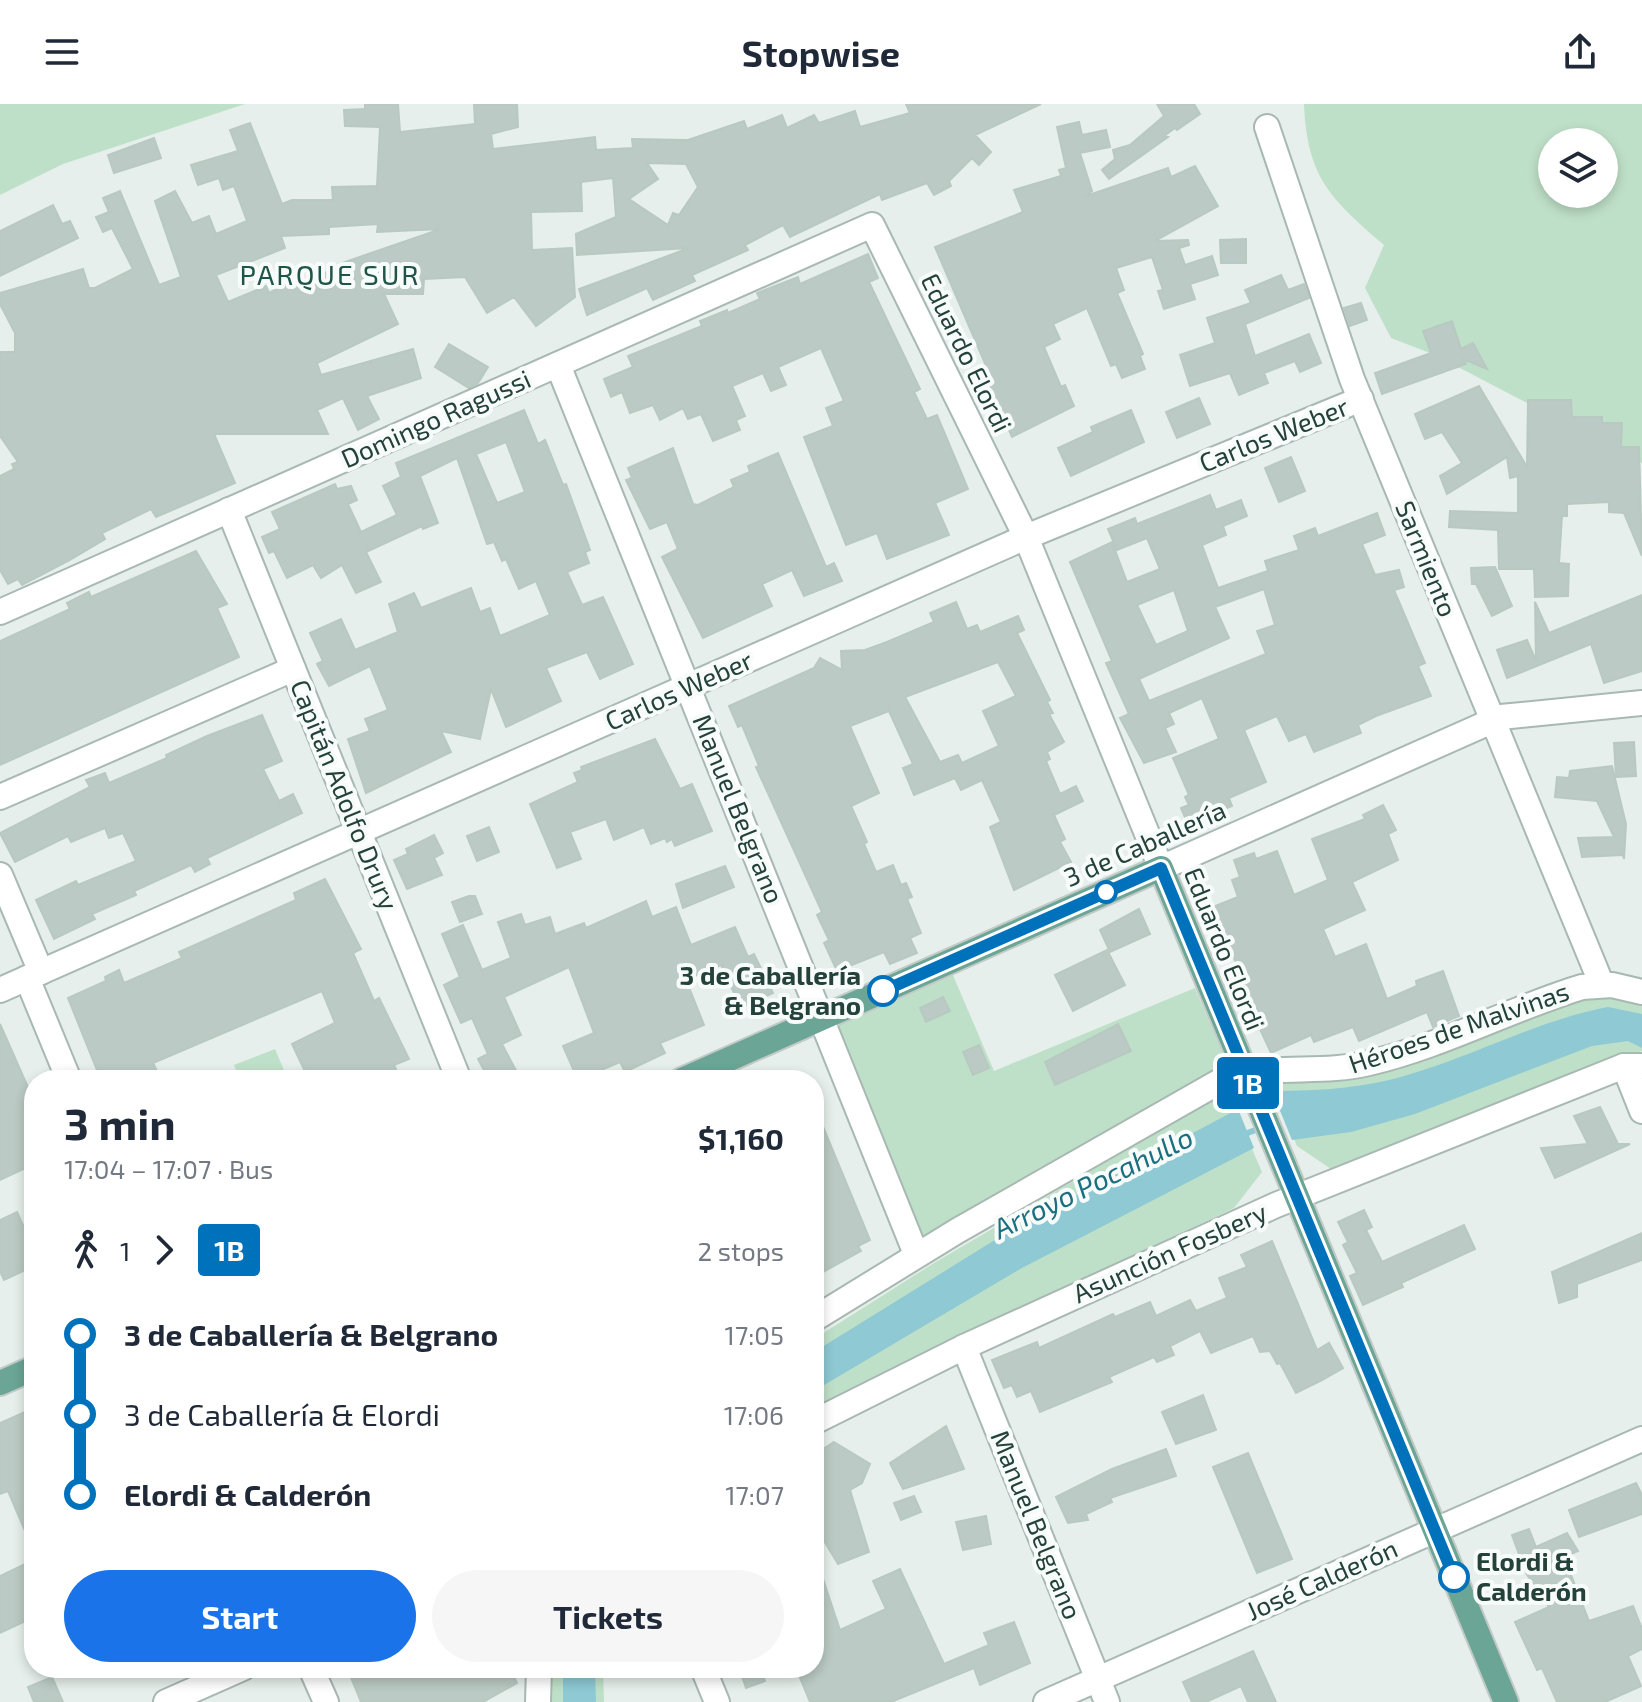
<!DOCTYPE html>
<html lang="en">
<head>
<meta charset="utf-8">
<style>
	body { margin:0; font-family:"Exo 2",sans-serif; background:#f6f6f7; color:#1f2937; height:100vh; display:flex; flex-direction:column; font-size:30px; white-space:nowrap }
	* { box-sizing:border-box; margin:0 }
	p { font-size:26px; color:#747a83 }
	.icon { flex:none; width:44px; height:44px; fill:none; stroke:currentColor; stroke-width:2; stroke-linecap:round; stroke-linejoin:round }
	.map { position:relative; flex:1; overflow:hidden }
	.panel { position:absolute; left:24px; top:966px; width:800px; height:608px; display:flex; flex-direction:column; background:#fff; border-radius:32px; box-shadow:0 4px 12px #0003 }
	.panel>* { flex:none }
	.badge { padding:0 16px; border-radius:6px; font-size:28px; line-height:52px }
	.tools { position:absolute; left:1538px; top:24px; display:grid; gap:16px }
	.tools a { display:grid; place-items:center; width:80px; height:80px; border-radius:50%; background:#fff; box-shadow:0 4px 12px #0003; font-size:40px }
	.map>.badge { position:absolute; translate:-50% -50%; box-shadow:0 0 0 4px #fff }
	.legs { display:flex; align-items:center; gap:12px; height:88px; padding:0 40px; font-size:26px }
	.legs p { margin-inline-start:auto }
	.summary { display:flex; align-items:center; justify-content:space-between; height:136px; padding:0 40px }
	h1 { font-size:44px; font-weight:700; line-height:60px }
	.primary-button { display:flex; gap:16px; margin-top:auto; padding:16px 40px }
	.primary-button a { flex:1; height:92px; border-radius:48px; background:#1a73e8; color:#fff; font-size:32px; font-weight:700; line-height:92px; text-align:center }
	.primary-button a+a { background:#f6f6f7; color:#1f2937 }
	ul { padding:0 40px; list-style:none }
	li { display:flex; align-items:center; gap:28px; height:80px; font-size:30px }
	li i { display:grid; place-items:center; width:12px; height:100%; margin:0 10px; background:currentColor }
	li i::after { content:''; width:20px; height:20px; margin:-10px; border:6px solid; border-radius:50%; background:#fff }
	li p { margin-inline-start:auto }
	li:first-child i { background:linear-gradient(#0000 50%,currentColor 0) }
	li:last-child i { background:linear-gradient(currentColor 50%,#0000 0) }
	header { display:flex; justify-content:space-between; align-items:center; height:104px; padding:0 40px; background:#fff; font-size:36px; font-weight:700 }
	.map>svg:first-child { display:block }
	.green { fill:#bfe0c8; fill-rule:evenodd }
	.water { fill:#8ec9d4 }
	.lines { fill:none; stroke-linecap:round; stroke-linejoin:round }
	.stream { stroke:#8ec9d4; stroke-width:6 }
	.building { fill:#bbcac4; stroke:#b8c9c2; stroke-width:2; fill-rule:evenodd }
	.minor-casing { stroke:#a8b8b2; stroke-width:28 }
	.major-casing { stroke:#c2cac8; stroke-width:28 }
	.minor { stroke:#fff; stroke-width:24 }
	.major { stroke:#6aa596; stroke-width:24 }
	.line-1-casing { stroke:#fff; stroke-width:18 }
	.line-1 { stroke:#0072bc; stroke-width:12 }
	.stop-1-dot { fill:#fff; stroke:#0072bc; stroke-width:4 }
	.labels { text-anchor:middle; stroke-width:8; stroke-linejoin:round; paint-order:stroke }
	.street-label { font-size:26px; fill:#24423a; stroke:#f7fbf9 }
	.stop-label { font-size:26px; font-weight:bold; fill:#24423a; stroke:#f7fbf9; text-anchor:end }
	.neighbourhood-label { font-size:28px; letter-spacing:2px; fill:#1f5548; stroke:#f7fbf9 }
	.water-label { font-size:28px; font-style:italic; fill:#1c6f80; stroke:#f7fbf9 }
</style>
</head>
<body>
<header><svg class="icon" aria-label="menu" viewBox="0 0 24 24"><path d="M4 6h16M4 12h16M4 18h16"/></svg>Stopwise<svg class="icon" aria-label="share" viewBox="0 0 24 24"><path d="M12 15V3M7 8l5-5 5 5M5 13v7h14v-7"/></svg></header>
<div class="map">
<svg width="1642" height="1598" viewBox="0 0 1642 1598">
	<rect width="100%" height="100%" fill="#e6efeb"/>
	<!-- green -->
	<g class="green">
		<path d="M0 0H245L63 60 0 91Z"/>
		<path d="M1304 0H1642V359L1435 251 1391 234 1365 184 1384 141C1331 95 1307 74 1304 0ZM1552 38H1604V90H1552Z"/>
		<path d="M952 869 994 967 1195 884 1229 964 925 1136 834 922Z"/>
		<path d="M1583 893H1621L1642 902V947L1331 1065 1297 1042 1270 974Z"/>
		<path d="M275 945 288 976H240L234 961Z"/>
		<path d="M1227 987 1262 1068 1234 1104 814 1303V1235L934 1159Z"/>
		<path d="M551 1564H603L604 1598H550Z"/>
	</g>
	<!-- water -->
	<g class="water">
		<path d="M1608 903 1642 910V944L1628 937 1592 942 1415 1010 1351 1028 1292 1036 1272 987C1322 987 1369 984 1417 968 1482 948 1540 916 1608 903Z"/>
		<path d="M1238 1005 1254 1044 1022 1164 814 1287V1248L1011 1126Z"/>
		<path d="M563 1564H595L596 1598H563Z"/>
	</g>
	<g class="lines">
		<!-- stream -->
		<path class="stream" d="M1240 1032 1263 1023"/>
	</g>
	<!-- building -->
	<g class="building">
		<path d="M365 0H398L400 28 475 20 474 0H517L518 23 491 30 493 45 595 33 596 46 633 44 632 35 688 36 744 17 747 25 782 11 787 24 814 11 819 19 855 7 860 23 910 9 906 0H1041L975 31 991 48 979 61 972 54 949 77 951 82 934 91 927 79 882 96 880 90 790 133 783 121 745 141 748 146 692 171 695 177 653 196 647 184 587 211 579 185 689 144 577 151 576 130 616 113 613 74 581 78 582 107 531 108 532 146 572 144 575 193 536 222 514 193 487 209 465 173 424 175 423 190H384L398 220 317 259 321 271 413 245 421 274 367 292 379 315 358 326 343 294 317 306 328 330H214L235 379 156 413 151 405 102 429 105 435 70 456 22 481 18 475 8 480 0 466V372L14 365 12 360 18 358 0 332V248H15V229L0 200V189L83 165 89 184H95L133 165 112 124 103 128 96 113 109 108 103 94 120 87 159 181 181 173 155 97 175 87 192 119 209 112 216 130 247 117 234 82 223 86 219 74 198 81 191 61 238 47 230 26 250 19 282 100 292 96H333L332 83 377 82 380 23 345 22 344 6 365 5ZM647 59 686 60 698 83 679 111 673 109 668 121 629 95 658 75ZM378 120 377 128 441 125 339 160 340 163 289 183 287 180 269 189 266 182 228 198 216 171 285 144 281 132 329 130V123Z"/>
		<path d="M1157 0H1194L1200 10 1177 26 1175 24 1164 32 1168 33 1109 75 1102 66 1115 55 1113 46 1130 41 1164 12Z"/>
		<path d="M1079 18 1082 31 1106 26 1110 43 1080 49 1092 87 1083 93 1168 64 1171 73 1195 62 1218 102 1155 137 1188 136 1189 141 1179 144 1185 161 1212 152 1218 171 1190 180 1195 195 1164 205 1158 187 1163 186 1152 153 1116 164 1124 186 1117 189 1143 250 1140 252 1145 265 1122 274 1116 260 1111 262 1087 204 1053 220 1060 235 1044 243 1061 283 1065 281 1074 302 1012 333 983 266 987 264 935 143 1023 108 1014 86 1061 72 1059 66 1066 64 1057 23Z"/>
		<path d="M154 34 161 54 114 69 108 51Z"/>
		<path d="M53 101 62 120 70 117 78 134 0 172V127Z"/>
		<path d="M1246 135V159H1221L1220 136Z"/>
		<path d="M868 150 878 174 869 178 920 285 914 288 927 315 937 311 968 385 935 399 949 431 887 455 877 429 846 441 804 333 833 322 826 304 844 297 821 244 778 263 786 281 771 287 763 269 732 282 745 312 736 316 740 326 713 337 701 310 688 315 683 304 660 316 653 301 630 309 622 288 611 293 604 275 633 263 628 252 702 222 700 217 727 206 728 209 760 195 757 189 798 173 800 180Z"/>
		<path d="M1281 171 1288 186 1304 180 1309 194 1245 220 1255 252 1309 230 1321 259 1300 268 1295 257 1264 269 1268 279 1239 291 1230 269 1190 282 1180 251 1215 239 1207 214 1251 199 1245 186Z"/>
		<path d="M1361 199 1367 216 1350 222 1344 204Z"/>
		<path d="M1452 217 1461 245 1473 239 1487 265 1463 255 1466 260 1382 290 1375 269 1431 249 1423 227Z"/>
		<path d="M449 240 488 263 478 279 469 284 435 263Z"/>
		<path d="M1479 282 1527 363 1528 296H1571L1572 313H1602V319H1622L1621 343H1639L1642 452 1624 409 1609 408V398L1567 400V412H1562L1559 459 1569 460 1568 492 1535 493 1534 465H1499L1498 426 1449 423 1450 407 1518 409V372L1510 374 1507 353 1447 390 1440 372 1462 359 1442 328 1425 335 1415 310Z"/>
		<path d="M1199 294 1210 320 1177 334 1166 308Z"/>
		<path d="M524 306 538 340 545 336 563 381 566 380 590 446 585 448 589 459 567 468 582 501 603 493 633 560 600 575 587 548 546 564 561 597 506 623 491 585 480 635 441 627 451 648 366 689 348 635 370 627 365 615 388 606 370 562 329 582 317 560 323 557 310 529 341 515 355 546 398 528 389 500 414 489 421 504 471 484 480 508 490 504 500 532 550 511 536 477 519 485 506 455 502 457 494 438 487 440 457 354 420 372 438 419 423 425 422 422 366 448 381 478 356 489 342 461 321 474 313 461 287 474 274 447 269 449 262 433 280 425 272 408 335 380 337 385 351 382 357 396 348 400 361 428 397 411 383 382 401 373 396 359ZM506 338 525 388 497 399 476 350Z"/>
		<path d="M1131 306 1144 338 1071 372 1058 344 1093 328 1091 323Z"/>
		<path d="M673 344 693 400 698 401 734 383 731 376 750 368 748 362 778 349 826 463 834 459 842 477 804 492 792 466 762 480 772 502 703 534 662 453 678 445 667 418 650 425 626 376 632 374 628 364Z"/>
		<path d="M1291 353 1305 387 1279 398 1265 364Z"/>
		<path d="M1210 391 1216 406 1241 396 1247 412 1223 422 1226 431 1202 441 1218 484 1268 467 1265 457 1299 446 1294 432 1315 424 1318 432 1377 409 1385 431 1362 440 1375 471 1399 466 1404 483 1394 486 1425 559 1418 562 1431 592 1376 612 1358 621 1361 629 1314 648 1306 630 1289 637 1277 612 1244 626 1266 678 1229 694 1232 702 1188 720 1181 704 1189 701 1185 693 1189 691 1173 654 1219 635 1202 594 1169 609 1174 620 1165 624 1176 648 1144 659 1120 614 1129 610 1106 559 1112 557 1070 458 1112 438 1127 478 1160 465 1147 434 1117 446 1108 425 1135 414 1137 420ZM1264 485 1275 521 1257 527 1266 550 1149 597 1139 575 1229 534 1215 503ZM1174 486 1188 527 1156 541 1137 501Z"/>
		<path d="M196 447 227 500 217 504 239 553 0 661V537L70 505 67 499 89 488 91 493Z"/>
		<path d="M1495 463 1512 502 1492 512 1476 480H1472L1471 464Z"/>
		<path d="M1642 491V567L1604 579 1591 540 1507 574 1497 546 1527 536 1536 557 1535 498 1549 529Z"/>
		<path d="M956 498 967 525 977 521 980 528 1018 512 1024 526 1017 529 1050 596 1047 598 1053 609 1049 610 1064 638 1047 648 1050 655 1046 657 1060 690 1076 682 1083 697 1054 711 1065 735 1060 738 1071 758 1014 786 990 723 1001 718 982 676 961 686 955 674 914 691 903 664 913 660 889 607 850 622 879 689 851 702 867 738 864 740 876 768 893 761 901 781 906 779 912 793 907 795 921 829 910 834 917 849 890 860 884 848 837 867 824 839 829 836 817 811 822 808 756 663 759 662 742 621 738 623 729 602 814 564 820 554 842 566 841 547 865 546 887 538 934 518 930 509ZM998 558 1016 592 983 607 999 642 962 659 958 651 940 658 905 593Z"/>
		<path d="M262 611 282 657 263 665 279 697 293 690 302 709 207 754 210 760 195 768 191 761 134 787 136 791 92 810 95 815 54 835 36 796 76 777 78 781 136 757 123 729 109 734 105 724 71 738 68 732 15 758 0 729 90 683 86 676 105 669 109 679 167 654 166 651 207 632Z"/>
		<path d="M655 635 680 685 692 680 712 727 675 742 672 735 667 738 665 734 651 740 644 723 614 736 606 715 570 728 581 755 557 764 530 700 578 678 574 669 582 666 581 663Z"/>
		<path d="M1634 638 1636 672 1616 673 1614 639Z"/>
		<path d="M1612 662 1626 720 1624 755 1623 751 1582 753 1578 734 1614 733 1597 697 1555 693 1557 673 1569 674 1570 667Z"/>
		<path d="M1383 701 1396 726 1388 730 1398 756 1352 778 1365 806 1323 825 1335 853 1366 840 1387 895 1417 882 1416 877 1443 867 1459 912 1433 923 1427 908 1359 937 1353 923 1314 938 1311 931 1271 949 1260 925 1254 927 1241 895 1232 873 1241 869 1223 830 1216 833 1205 806 1238 793 1232 776 1240 773 1234 756 1254 749 1256 755 1277 747 1294 791 1328 776 1312 735 1365 715 1363 711Z"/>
		<path d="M489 723 499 748 477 757 467 732Z"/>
		<path d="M434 731 443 749 434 754 442 771 407 785 394 756 408 750 406 745Z"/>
		<path d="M725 762 734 783 683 804 676 780Z"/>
		<path d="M325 775 361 845 353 849 374 897 379 894 409 955 394 961 401 976H309L292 940 335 919 322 887 153 959 158 969 142 976H101L68 894 106 877 105 873 119 866 124 879 182 854 179 848 296 796 294 789Z"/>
		<path d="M469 792H475L482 810 460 818 452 798Z"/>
		<path d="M646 797 652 813 676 803 691 841 735 823 748 853 754 850 773 889 741 904 721 861 686 876 704 921 660 939 665 949 625 968 620 958 578 976 563 942 594 929 569 863 504 893 521 931 502 940 521 976H489L478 955 488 950 472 914 461 919 444 881 460 873 442 830 463 821 482 866 511 854 498 818 521 810 525 821 550 813 555 830 584 819 586 824Z"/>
		<path d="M1139 805 1150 830 1110 848 1100 826Z"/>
		<path d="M1107 846 1125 881 1073 907 1055 871Z"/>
		<path d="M943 893 950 907 926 918 920 904Z"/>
		<path d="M0 920 34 997 27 1002 34 1017V1060L0 1076Z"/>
		<path d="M1118 920 1131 947 1055 981 1045 958Z"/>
		<path d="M979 941 989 964 973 971 963 948Z"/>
		<path d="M814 1001 870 1136 858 1142 861 1147 814 1173V1093L821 1092 814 1074Z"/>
		<path d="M1600 1003 1618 1040H1630L1555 1074 1541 1044 1588 1040 1574 1012Z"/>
		<path d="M1364 1106 1372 1123 1366 1126 1382 1158 1464 1121 1475 1145 1401 1179 1403 1183 1363 1201 1350 1172 1357 1169 1343 1141 1348 1138 1338 1118Z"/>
		<path d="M17 1108 26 1128 34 1124V1162L4 1176 0 1167V1116Z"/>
		<path d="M1642 1129V1156L1577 1180V1193L1559 1199 1552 1168Z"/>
		<path d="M1272 1137 1317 1246 1329 1239 1343 1264 1322 1276 1296 1289 1280 1259 1277 1260 1270 1247 1260 1248 1253 1232 1211 1249 1200 1227 1170 1242 1174 1251 1157 1258 1154 1253 1109 1273 1112 1278 1040 1308 1031 1287 1017 1293 1012 1281 1004 1284 992 1256 1037 1238 1039 1244 1113 1210 1115 1213 1150 1198 1156 1212 1190 1196 1196 1207 1227 1194 1219 1174 1247 1163 1241 1151Z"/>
		<path d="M1203 1291 1216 1326 1176 1340 1162 1308Z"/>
		<path d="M34 1304V1448L8 1387 0 1390V1319Z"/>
		<path d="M946 1322 964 1365 903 1385 890 1359Z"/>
		<path d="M834 1338 870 1360 862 1379 850 1386 869 1448 838 1460 814 1420V1351Z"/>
		<path d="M1166 1345 1176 1372 1110 1394 1112 1398 1086 1410 1088 1416 1068 1419 1056 1393 1112 1365Z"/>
		<path d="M1248 1349 1292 1455 1257 1469 1213 1363Z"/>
		<path d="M1636 1379 1642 1391V1410L1579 1433 1569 1406Z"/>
		<path d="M914 1392 921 1408 901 1416 894 1399Z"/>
		<path d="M986 1412 991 1440 963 1446 956 1418Z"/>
		<path d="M1529 1425 1536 1443 1567 1429 1578 1447 1564 1453 1589 1517 1633 1502 1642 1525V1545L1628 1552 1641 1582 1605 1598H1557L1542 1564 1537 1566 1515 1518 1549 1503 1526 1469 1512 1431Z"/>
		<path d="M814 1457H817L840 1526 886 1505 873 1477 900 1465 944 1560 989 1541 984 1529 1014 1518 1030 1559 980 1581 974 1564 891 1598H810L796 1564H814Z"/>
		<path d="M25 1460 34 1480V1513L0 1529V1472Z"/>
		<path d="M1253 1547 1276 1598H1248L1241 1582 1206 1598H1192L1183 1578Z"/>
		<path d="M368 1564H510L517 1579 483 1598H361L350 1571Z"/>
		<path d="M739 1564H760L765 1577 746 1584Z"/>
		<path d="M52 1573 63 1598H34L28 1583Z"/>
	</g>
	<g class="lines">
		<!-- minor casing -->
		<g class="minor-casing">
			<g id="minor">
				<path d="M1267 23 1352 275 1602 881"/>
				<path d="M558 261 916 1150"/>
				<path d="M229 406 459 976"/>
				<path d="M0 508 872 121 1026 433 1161 764 1501 613 1642 599"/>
				<path d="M0 693 293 565"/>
				<path d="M0 771 41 868"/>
				<path d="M27 874 69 976"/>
				<path d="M0 886 1026 433 1361 295"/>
				<path d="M1624 962 1642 1007"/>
				<path d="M814 1215 957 1127 1224 975C1271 959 1321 971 1369 959 1442 942 1510 905 1582 883L1612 881 1642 888"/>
				<path d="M964 1243 1107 1598"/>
				<path d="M814 1318 964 1243 1276 1101 1624 962H1642"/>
				<path d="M311 1564 326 1598"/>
				<path d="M703 1564 717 1598"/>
				<path d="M166 1598 243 1564"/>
				<path d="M538 1598 539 1564"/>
				<path d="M1046 1598 1642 1335"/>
			</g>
		</g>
		<!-- major casing -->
		<g class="major-casing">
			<g id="major">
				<path d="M682 976 1161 764 1506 1598"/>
				<path d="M0 1279 34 1264"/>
			</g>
		</g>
		<!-- minor -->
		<use href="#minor" class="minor"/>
		<!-- major -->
		<use href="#major" class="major"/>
	</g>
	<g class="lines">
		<!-- line-1 casing -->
		<g class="line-1-casing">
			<path id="line-1" d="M883 887 1161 764 1454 1473"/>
		</g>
		<!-- line-1 -->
		<use href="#line-1" class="line-1"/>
	</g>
	<!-- markers -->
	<g class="stop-1-dot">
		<circle cx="1106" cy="788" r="10"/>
		<circle cx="883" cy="887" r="14"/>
		<circle cx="1454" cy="1473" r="14"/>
	</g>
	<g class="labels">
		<!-- street labels -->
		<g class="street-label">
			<text transform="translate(966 249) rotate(64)" y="9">Eduardo Elordi</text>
			<text transform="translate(436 315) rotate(-24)" y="9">Domingo Ragussi</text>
			<text transform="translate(1274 331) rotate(-22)" y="9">Carlos Weber</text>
			<text transform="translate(1426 455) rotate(68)" y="9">Sarmiento</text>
			<text transform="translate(679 587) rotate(-24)" y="9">Carlos Weber</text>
			<text transform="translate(344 691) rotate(68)" y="9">Capitán Adolfo Drury</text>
			<text transform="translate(738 705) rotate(68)" y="9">Manuel Belgrano</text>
			<text transform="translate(1145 740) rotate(-24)" y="9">3 de Caballería</text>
			<text transform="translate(1224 845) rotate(68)" y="9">Eduardo Elordi</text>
			<text transform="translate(1459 924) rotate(-19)" y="9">Héroes de Malvinas</text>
			<text transform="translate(1170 1149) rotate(-24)" y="9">Asunción Fosbery</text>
			<text transform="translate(1036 1421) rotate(68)" y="9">Manuel Belgrano</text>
			<text transform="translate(1322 1476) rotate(-24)" y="9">José Calderón</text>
		</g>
		<!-- stop labels -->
		<g class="stop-label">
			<text x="861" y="881">3 de Caballería<tspan x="861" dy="30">&amp; Belgrano</tspan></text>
			<text x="1476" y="1467" text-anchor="start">Elordi &amp;<tspan x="1476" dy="30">Calderón</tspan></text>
		</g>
		<!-- neighbourhood labels -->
		<g class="neighbourhood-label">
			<text x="330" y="181">PARQUE SUR</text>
		</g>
		<!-- water labels -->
		<g class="water-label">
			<text transform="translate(1093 1079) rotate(-26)" y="10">Arroyo Pocahullo</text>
		</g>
	</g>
</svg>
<div class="tools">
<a><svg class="icon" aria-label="layers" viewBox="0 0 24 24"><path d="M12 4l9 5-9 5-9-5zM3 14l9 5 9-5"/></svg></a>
</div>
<b class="badge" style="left:1248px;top:979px;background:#0072bc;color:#fff">1B</b>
<section class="panel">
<div class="summary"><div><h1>3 min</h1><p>17:04 – 17:07 · Bus</p></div><b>$1,160</b></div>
<div class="legs"><svg class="icon" aria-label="walk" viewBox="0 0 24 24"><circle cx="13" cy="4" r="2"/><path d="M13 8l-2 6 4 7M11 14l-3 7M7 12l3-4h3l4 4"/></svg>1<svg class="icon" aria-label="forward" viewBox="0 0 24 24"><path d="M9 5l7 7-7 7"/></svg><b class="badge" style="background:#0072bc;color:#fff">1B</b><p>2 stops</p></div>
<ul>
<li><i style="color:#0072bc"></i><b>3 de Caballería &amp; Belgrano</b><p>17:05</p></li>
<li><i style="color:#0072bc"></i><span>3 de Caballería &amp; Elordi</span><p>17:06</p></li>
<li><i style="color:#0072bc"></i><b>Elordi &amp; Calderón</b><p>17:07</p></li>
</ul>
<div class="primary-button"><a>Start</a><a>Tickets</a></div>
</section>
</div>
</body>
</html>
